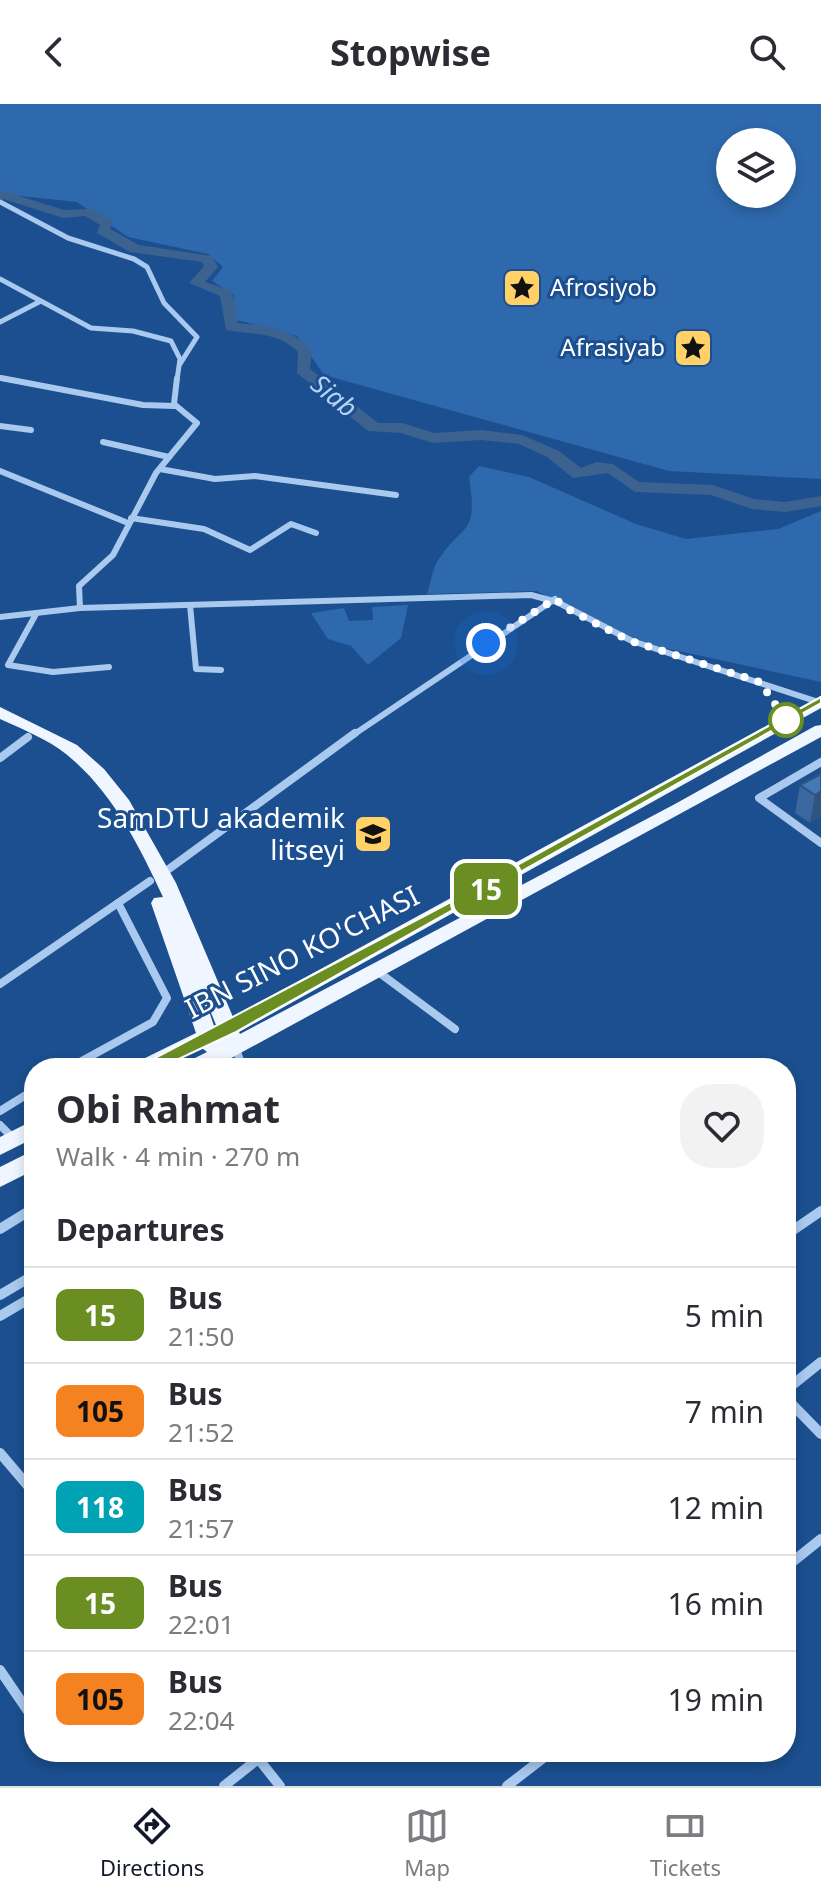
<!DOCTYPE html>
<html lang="en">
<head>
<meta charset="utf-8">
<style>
	body { margin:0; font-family:"Noto Sans",sans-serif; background:#f2f2f3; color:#2b2b33; height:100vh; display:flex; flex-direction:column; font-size:30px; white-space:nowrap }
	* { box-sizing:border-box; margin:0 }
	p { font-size:26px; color:#7c7c81 }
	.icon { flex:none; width:44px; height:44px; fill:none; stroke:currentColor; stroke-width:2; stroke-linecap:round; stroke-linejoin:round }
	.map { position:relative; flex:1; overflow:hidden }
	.drawer { position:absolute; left:24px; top:954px; width:772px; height:704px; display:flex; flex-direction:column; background:#fff; border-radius:32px; box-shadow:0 4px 12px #0003 }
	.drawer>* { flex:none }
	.badge { padding:0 16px; border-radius:12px; font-size:28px; line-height:52px }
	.tools { position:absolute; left:716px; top:24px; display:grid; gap:16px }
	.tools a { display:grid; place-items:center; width:80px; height:80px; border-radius:50%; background:#fff; box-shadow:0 4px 12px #0003; font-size:40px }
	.you { position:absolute; width:40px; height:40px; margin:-20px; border:6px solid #fff; border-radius:50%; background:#1a73e8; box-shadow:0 0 0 12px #1a73e833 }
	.map>.badge { position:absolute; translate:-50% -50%; box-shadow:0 0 0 4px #fff }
	h2 { padding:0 32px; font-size:30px; line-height:72px }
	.round { display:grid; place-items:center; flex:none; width:84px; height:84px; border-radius:32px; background:#f2f2f3 }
	.overview { display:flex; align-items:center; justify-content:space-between; height:136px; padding:0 32px }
	h1 { font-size:38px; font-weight:700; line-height:60px }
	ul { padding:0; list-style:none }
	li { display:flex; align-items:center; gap:24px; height:96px; padding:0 32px; border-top:2px solid #e1e1e2 }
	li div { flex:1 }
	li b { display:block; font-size:30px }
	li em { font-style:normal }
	li .badge { min-width:88px; font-weight:700; text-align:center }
	header { display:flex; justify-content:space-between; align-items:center; height:104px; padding:0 32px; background:#fff; font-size:36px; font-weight:700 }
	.tabs { display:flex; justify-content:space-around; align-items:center; height:112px; border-top:2px solid #e1e1e2; background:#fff; font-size:22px; color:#7c7c81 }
	.tabs a { display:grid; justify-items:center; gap:4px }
	.tabs .selected { color:#111827 }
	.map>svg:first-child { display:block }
	.green { fill:#2e69ad; fill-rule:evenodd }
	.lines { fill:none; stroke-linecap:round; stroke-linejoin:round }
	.river { fill:#3c6290; fill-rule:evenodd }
	.minor-far3 { stroke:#a9c9ee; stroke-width:5 }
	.minor-far2 { stroke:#a9c9ee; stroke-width:6 }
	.minor-far1 { stroke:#a9c9ee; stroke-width:8 }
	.minor { stroke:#a9c9ee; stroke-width:10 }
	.primary { fill:#f0f6ff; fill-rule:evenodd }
	.wall { fill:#3a679d }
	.shaded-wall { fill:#305480 }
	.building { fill:#4478b7; stroke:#305480; stroke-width:2 }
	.line { fill:#6b8e23; stroke:#fff; stroke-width:2 }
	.walk { stroke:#fff; stroke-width:8; stroke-dasharray:0 14.4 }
	.stop-dot { fill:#fff; stroke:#6b8e23; stroke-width:4 }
	.labels { text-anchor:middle; stroke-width:6; stroke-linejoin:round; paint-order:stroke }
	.far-poi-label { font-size:24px; fill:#fff; stroke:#1b4f8f; text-anchor:start }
	.far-water-label { font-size:26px; font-style:italic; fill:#b5d3f5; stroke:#1b4f8f }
	.poi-label { font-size:28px; fill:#fff; stroke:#1b4f8f; text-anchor:end }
	.street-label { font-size:28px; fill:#fff; stroke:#1b4f8f }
</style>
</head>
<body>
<header><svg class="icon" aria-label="back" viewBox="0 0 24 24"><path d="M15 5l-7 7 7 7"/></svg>Stopwise<svg class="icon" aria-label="search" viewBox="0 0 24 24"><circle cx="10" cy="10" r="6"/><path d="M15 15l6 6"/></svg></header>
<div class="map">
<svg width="821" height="1682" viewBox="0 0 821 1682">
	<rect width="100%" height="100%" fill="#1b4f8f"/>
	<!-- green -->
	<g class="green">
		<path d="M0 0H821V375L669 367 324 271 297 232 233 215 234 191 212 177 223 163 208 150 128 133 77 98 11 91 0 97ZM730 38H782V90H730Z"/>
		<path d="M479 362 529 373 636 420 686 435 778 425 821 407V578L628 536 537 487 427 490C430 481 432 469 436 460 461 417 479 436 469 373Z"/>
		<path d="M408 501 401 534 368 561 351 542 328 535 311 509 344 504 349 517 373 516 372 503Z"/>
	</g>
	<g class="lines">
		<!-- river -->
		<path class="river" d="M0 86 64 106 92 105 113 117 110 125 139 141 212 152 218 163 205 178 232 187 238 219C266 222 293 224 312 247L310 265 378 319H402L434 329 481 326 522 331 559 347 581 364 597 358 613 360 639 378 713 381 754 395 785 398 821 392V402L785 408 752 405 711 391 635 388 608 369 573 374 547 353 519 340 481 336 433 339 401 329 368 327 297 269 298 248C277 227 252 231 226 226L220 192 189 179 204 162 202 158 130 148 97 129 100 121 85 112 63 114 0 94Z"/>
		<!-- minor-far3 -->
		<g class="minor-far3">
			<path d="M0 98 68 134 134 155 147 163 164 199 197 233 180 260"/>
			<path d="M0 175 91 224 133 227 171 237 180 255 177 276"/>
			<path d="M0 218 39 198"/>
			<path d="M0 274 11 276"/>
		</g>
		<!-- minor-far2 -->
		<g class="minor-far2">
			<path d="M1 274 143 301 175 302"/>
			<path d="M0 322 31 326"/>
			<path d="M103 338 169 353"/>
			<path d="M160 365 215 375 255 372 396 391"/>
			<path d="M0 367 128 419"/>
			<path d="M131 414 204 425 250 446 291 420 316 429"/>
			<path d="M190 501 196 565 221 566"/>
			<path d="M80 504 79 482 113 451 156 369 197 319 174 300 177 274"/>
			<path d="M36 510 8 561 53 568 109 563"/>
			<path d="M0 513 80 504 531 491 557 498 632 537 821 599"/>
			<path d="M353 631 555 495"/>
		</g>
		<!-- minor-far1 -->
		<g class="minor-far1">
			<path d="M0 654 28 633"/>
			<path d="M821 658 759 694 821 739"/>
			<path d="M162 770 355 629"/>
			<path d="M377 867 455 925"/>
			<path d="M0 880 150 777"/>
			<path d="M235 943 243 964"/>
			<path d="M69 964 153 918 167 894 118 799"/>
			<path d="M0 1007 34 986"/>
			<path d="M0 1021 13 1034"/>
		</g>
		<!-- minor -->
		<g class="minor">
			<path d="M0 1125 34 1104"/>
			<path d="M786 1131 821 1107"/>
			<path d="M0 1191 34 1171"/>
			<path d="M0 1212 34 1192"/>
			<path d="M786 1286 821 1258"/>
			<path d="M786 1294 821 1330"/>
			<path d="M0 1349 34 1389"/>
			<path d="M786 1463 821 1435"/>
			<path d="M0 1566 34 1616"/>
			<path d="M253 1648 280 1682"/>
			<path d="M224 1682 258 1655"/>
			<path d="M507 1682 551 1648"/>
		</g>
		<!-- primary -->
		<g class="primary">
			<path d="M821 592V604L239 928 240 930 675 700 815 622 821 621V633L213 964H184L187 958 207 948 202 944 163 964H134L137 958 196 929 151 799 154 794 163 793C139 741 111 686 66 650 47 635 22 625 0 615V603L77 641 104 665 129 696 176 779 233 913ZM202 886 216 921 214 922Z"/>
			<path d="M34 1016V1034L0 1051V1033Z"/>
			<path d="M34 1046V1066L0 1083V1063Z"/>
		</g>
	</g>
	<!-- wall -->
	<path class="wall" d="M821 670 810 719 795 709 800 681Z"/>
	<!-- shaded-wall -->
	<path class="shaded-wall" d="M821 687V713L810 719 815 691Z"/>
	<!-- building -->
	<path class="building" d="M821 670V687L815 691 800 681Z"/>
	<!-- line -->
	<path class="line" d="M821 593V599L234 929 151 968 145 970 136 964 445 801Z"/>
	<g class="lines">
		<!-- walk -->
		<path class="walk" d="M486 539 555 495 568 505 628 536 760 578 786 616"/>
	</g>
	<!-- icons -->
	<defs>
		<g id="sight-square" transform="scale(2)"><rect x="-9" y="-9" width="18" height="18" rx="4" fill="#ffd166" stroke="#1b4f8f"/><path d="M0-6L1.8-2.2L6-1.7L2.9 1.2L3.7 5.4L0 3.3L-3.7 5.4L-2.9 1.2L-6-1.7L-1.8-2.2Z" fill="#111"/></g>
		<g id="university-square" transform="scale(2)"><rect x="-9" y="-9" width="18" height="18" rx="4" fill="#ffd166" stroke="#1b4f8f"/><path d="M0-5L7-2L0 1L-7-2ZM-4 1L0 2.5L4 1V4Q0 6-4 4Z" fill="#111"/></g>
	</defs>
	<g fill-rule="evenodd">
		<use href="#sight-square" x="522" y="184"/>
		<use href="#sight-square" x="693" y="244"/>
		<use href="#university-square" x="373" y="730"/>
	</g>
	<!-- markers -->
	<circle class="stop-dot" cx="786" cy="616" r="16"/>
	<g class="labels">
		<!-- far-poi labels -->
		<g class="far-poi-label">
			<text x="550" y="192">Afrosiyob</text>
			<text x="665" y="252" text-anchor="end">Afrasiyab</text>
		</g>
		<!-- far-water labels -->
		<g class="far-water-label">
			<text transform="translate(334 292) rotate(39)" y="9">Siab</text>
		</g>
		<!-- poi labels -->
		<g class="poi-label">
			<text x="345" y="724">SamDTU akademik<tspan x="345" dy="32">litseyi</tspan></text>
		</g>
		<!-- street labels -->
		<g class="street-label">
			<text transform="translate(302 848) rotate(-27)" y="10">IBN SINO KO'CHASI</text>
		</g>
	</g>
</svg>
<div class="tools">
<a><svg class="icon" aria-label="layers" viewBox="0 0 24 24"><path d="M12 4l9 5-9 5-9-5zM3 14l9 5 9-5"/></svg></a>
</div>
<div class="you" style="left:486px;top:539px"></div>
<b class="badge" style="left:486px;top:785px;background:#6b8e23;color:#fff">15</b>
<section class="drawer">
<div class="overview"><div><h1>Obi Rahmat</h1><p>Walk · 4 min · 270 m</p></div><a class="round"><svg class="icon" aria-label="heart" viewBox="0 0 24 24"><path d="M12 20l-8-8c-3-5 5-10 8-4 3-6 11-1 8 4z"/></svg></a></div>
<h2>Departures</h2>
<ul>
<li><span class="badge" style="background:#6b8e23;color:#fff">15</span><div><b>Bus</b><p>21:50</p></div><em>5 min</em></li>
<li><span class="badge" style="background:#f58220;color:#111">105</span><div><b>Bus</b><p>21:52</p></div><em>7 min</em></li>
<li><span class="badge" style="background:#00a3b4;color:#fff">118</span><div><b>Bus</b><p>21:57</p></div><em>12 min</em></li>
<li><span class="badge" style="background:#6b8e23;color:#fff">15</span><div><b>Bus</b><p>22:01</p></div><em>16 min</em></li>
<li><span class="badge" style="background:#f58220;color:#111">105</span><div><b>Bus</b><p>22:04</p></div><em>19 min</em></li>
</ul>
</section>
</div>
<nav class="tabs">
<a class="selected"><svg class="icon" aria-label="directions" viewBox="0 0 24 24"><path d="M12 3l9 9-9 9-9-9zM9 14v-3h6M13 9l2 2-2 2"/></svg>Directions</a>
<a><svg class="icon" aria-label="map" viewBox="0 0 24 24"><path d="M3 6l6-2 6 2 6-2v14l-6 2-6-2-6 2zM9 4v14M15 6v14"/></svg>Map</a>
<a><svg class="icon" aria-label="tickets" viewBox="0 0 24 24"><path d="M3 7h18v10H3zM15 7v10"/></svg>Tickets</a>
</nav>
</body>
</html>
